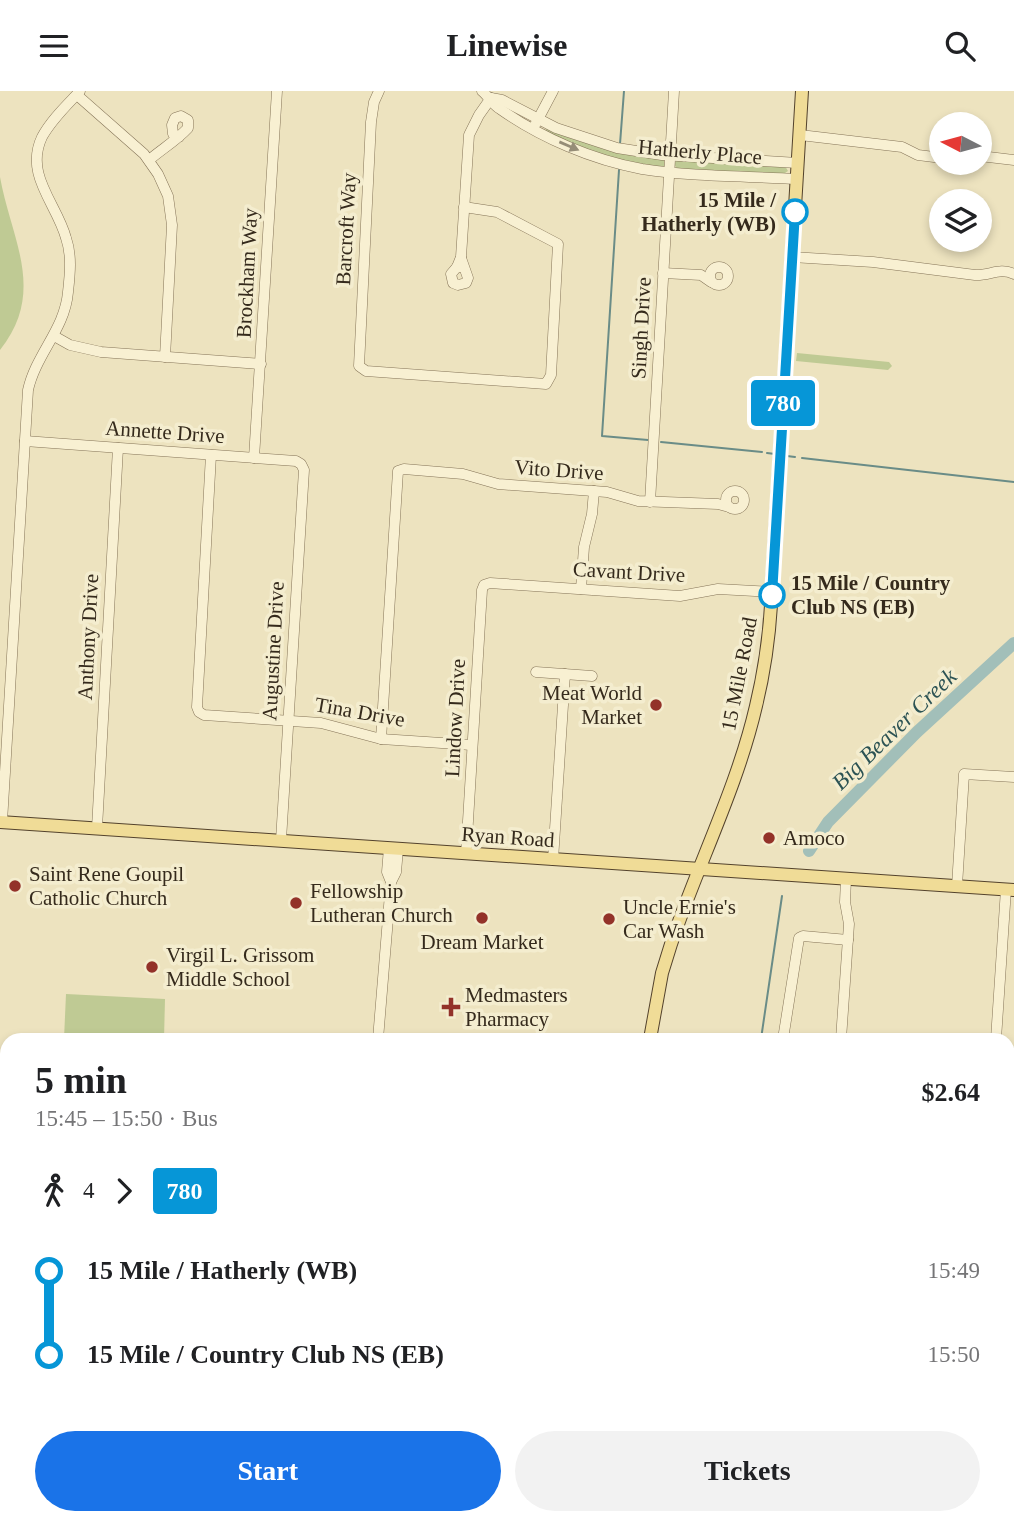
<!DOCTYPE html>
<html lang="en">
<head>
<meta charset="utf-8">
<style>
	body { margin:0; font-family:"Times New Roman",serif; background:#f2f2f2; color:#202124; height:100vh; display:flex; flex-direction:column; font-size:26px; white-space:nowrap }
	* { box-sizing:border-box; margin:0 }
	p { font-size:23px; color:#757577 }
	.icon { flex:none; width:38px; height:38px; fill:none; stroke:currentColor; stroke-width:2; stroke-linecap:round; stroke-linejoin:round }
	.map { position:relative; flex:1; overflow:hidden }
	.drawer { position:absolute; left:0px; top:942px; width:1015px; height:492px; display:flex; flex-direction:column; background:#fff; border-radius:21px 21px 0 0; box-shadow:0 4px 10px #0003 }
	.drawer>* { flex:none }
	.badge { padding:0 14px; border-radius:5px; font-size:24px; line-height:46px }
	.needle { width:46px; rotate:276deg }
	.fabs { position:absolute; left:929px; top:21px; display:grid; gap:14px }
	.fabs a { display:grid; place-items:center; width:63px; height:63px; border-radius:50%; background:#fff; box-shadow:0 4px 10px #0003; font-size:35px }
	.map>.badge { position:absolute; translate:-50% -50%; box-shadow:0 0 0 4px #fff }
	.legs { display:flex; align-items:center; gap:10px; height:77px; padding:0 35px; font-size:23px }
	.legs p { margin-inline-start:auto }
	.overview { display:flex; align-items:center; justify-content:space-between; height:119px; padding:0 35px }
	h1 { font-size:38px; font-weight:600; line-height:52px }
	.primary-button { display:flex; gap:14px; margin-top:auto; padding:14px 35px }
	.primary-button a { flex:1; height:80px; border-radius:42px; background:#1a73e8; color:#fff; font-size:28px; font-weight:600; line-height:80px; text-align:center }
	.primary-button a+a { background:#f2f2f2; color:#202124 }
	ul { padding:0 35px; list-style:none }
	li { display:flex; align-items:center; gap:24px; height:84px; font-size:26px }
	li i { display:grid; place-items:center; width:10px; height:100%; margin:0 9px; background:currentColor }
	li i::after { content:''; width:18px; height:18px; margin:-9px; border:5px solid; border-radius:50%; background:#fff }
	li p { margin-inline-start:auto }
	li:first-child i { background:linear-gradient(#0000 50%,currentColor 0) }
	li:last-child i { background:linear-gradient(currentColor 50%,#0000 0) }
	header { display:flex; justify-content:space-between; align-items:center; height:91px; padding:0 35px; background:#fff; font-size:32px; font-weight:600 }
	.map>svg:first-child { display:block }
	.green { fill:#bfca94 }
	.water { fill:#a2bfb9; stroke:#6a8c87; stroke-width:2 }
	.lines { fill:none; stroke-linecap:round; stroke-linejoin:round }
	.stream { stroke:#6a8c87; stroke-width:2 }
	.river { stroke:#a2bfb9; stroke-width:12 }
	.minor-casing { stroke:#857458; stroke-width:11 }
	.major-casing { stroke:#53422c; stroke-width:14 }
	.minor { stroke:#f8f0d2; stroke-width:10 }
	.major { stroke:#f0dc97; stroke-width:12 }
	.oneway { fill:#968d77 }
	.line-1-casing { stroke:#fff; stroke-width:16 }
	.line-1 { stroke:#0696d7; stroke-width:10 }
	.stop-1-dot { fill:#fff; stroke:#0696d7; stroke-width:3.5 }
	.poi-dot { fill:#933229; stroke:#f4edcf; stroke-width:2.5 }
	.labels { text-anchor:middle; stroke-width:7; stroke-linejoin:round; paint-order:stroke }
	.street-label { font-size:21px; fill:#352a1c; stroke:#f4edcf }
	.stop-label { font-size:21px; font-weight:bold; fill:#352a1c; stroke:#f4edcf; text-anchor:end }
	.poi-label { font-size:21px; fill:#352a1c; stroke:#f4edcf; text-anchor:start }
	.water-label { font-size:23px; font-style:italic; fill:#2c5354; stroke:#f4edcf }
</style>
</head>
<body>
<header><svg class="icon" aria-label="menu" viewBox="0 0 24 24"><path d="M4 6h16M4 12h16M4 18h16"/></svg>Linewise<svg class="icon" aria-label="search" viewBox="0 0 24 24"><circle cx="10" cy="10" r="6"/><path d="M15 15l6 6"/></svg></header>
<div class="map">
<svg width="1014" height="1433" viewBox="0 0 1014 1433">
	<rect width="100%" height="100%" fill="#ede3bf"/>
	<!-- green -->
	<g class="green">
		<path d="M547 37 664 69 665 75 662 77C621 72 582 58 545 40Z"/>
		<path d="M677 69 785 75 788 80 782 84 677 78 674 73Z"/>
		<path d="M0 86C11 148 47 200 0 259Z"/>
		<path d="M797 262 889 271 892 275 888 279 796 270Z"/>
		<path d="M66 903 165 908 164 948H64Z"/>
		<path d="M0 1037H7V1113L0 1114Z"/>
		<path d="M347 1426H451L462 1433H347Z"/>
		<path d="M470 1426H655L654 1433H466Z"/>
		<path d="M686 1426H915L914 1433H684Z"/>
	</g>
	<!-- water -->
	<path class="water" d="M379 1426H419L433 1433H376Z"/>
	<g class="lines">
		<!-- stream -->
		<g class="stream">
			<path d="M620 53 624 0"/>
			<path d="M619 79 602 345 648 349"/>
			<path d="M661 351 762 361"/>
			<path d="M767 362 775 363"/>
			<path d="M787 365 795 366"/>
			<path d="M802 367 1014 391"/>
			<path d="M761 948 782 805"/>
			<path d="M708 1433 713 1426"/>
		</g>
		<!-- river -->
		<path class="river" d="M809 760 828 731 917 641 1014 552"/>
		<!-- minor casing -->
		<g class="minor-casing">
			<g id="minor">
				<path d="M379 0 374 11 371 31 359 275 366 280 546 293 551 284 558 153 497 121 464 116"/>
				<path d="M482 0C489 6 493 14 500 18 541 47 593 69 642 78 693 86 746 85 797 88"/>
				<path d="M77 4 144 63 158 83 168 105 172 134 165 266"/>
				<path d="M491 7 502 9 556 37 617 57 662 64 798 72"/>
				<path d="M535 34 553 0"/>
				<path d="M800 44 902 56 918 64 942 67"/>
				<path d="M980 65 1014 69"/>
				<path d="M149 69C162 58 177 49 188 37V29L181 25 175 27 172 34 173 43 179 46"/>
				<path d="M792 166 873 171 975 184C990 185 999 176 1014 183"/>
				<path d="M461 167 468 187 466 192 458 194 453 192 451 183 457 176H462"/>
				<circle cx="719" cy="185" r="9"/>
				<path d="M457 176 461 166 469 44 479 24 491 7"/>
				<path d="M663 182 701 184 711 191"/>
				<path d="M54 245 70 254 101 261 261 273"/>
				<path d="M25 350 296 370 301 373 304 379 281 749"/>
				<path d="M211 364 197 616 199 621 204 624 321 632 381 648 472 654"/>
				<path d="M254 367 277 0"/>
				<circle cx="735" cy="409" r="9"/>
				<path d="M650 411 674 0"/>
				<path d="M581 498 584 456 592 423 594 400"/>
				<path d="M536 581 592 585"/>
				<path d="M381 648 398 380 404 378 463 383 498 393 607 401 638 410 718 413 729 416"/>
				<path d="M2 731 28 299C36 263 65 238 68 201 70 183 72 164 66 147 57 113 24 84 42 46 51 29 67 14 80 0"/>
				<path d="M97 737 118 357"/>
				<path d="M389 757 387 781 391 791"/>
				<path d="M466 763 482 499 484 494 490 492 680 505 718 498 772 501"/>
				<path d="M553 769 565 583"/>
				<path d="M957 795 964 683 1014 686"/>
				<path d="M378 948 391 791 396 781 398 758"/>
				<path d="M783 948 799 847 803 845 848 849"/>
				<path d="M841 948 849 833 845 811 846 788"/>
				<path d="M996 948 1006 798"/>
				<path d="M1008 961 1014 962"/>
				<path d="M1008 1054H1014"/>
				<path d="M1008 1147H1014"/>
				<path d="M0 1159 7 1160"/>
				<path d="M1008 1238 1014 1239"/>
				<path d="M0 1251H7"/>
				<path d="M1008 1331 1014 1332"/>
				<path d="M50 1426 53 1433"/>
				<path d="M963 1426 995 1433"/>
				<path d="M139 1433 140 1426"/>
			</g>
		</g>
		<!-- major casing -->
		<g class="major-casing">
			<g id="major">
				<path d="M0 731 1014 799"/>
				<path d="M650 948 662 882 671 853C698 773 737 697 756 615 764 582 769 548 771 514L802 0"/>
				<path d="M673 1433 675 1426"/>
			</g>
		</g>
		<!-- minor -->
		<use href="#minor" class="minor"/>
		<!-- major -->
		<use href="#major" class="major"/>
	</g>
	<!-- one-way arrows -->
	<defs><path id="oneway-solid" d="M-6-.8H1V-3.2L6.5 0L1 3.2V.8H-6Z" transform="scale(1.75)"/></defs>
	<use class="oneway" href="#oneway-solid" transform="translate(569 55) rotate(23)"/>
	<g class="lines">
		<!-- line-1 casing -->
		<g class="line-1-casing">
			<path id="line-1" d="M772 504 795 121"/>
		</g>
		<!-- line-1 -->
		<use href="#line-1" class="line-1"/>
	</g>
	<!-- markers -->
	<g class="stop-1-dot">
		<circle cx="795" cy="121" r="12"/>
		<circle cx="772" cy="504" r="12"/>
	</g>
	<g class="poi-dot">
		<circle cx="656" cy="614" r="7"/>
		<circle cx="769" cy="747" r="7"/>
		<circle cx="15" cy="795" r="7"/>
		<circle cx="296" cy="812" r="7"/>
		<circle cx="482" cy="827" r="7"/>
		<circle cx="609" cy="828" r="7"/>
		<circle cx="152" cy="876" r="7"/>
		<path d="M447.5 905.5h7v7h7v7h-7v7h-7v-7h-7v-7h7z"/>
	</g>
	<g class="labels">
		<!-- street labels -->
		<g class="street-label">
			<text transform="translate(700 61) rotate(5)" y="7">Hatherly Place</text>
			<text transform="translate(346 138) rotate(-87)" y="7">Barcroft Way</text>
			<text transform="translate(247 182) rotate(-87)" y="7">Brockham Way</text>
			<text transform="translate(641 237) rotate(-87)" y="7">Singh Drive</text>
			<text transform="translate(165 341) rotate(4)" y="7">Annette Drive</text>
			<text transform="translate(559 379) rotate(4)" y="7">Vito Drive</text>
			<text transform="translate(629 481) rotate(3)" y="7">Cavant Drive</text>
			<text transform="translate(88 546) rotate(-87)" y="7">Anthony Drive</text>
			<text transform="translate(273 560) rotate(-87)" y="7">Augustine Drive</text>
			<text transform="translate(739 583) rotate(-79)" y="7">15 Mile Road</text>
			<text transform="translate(360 621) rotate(10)" y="7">Tina Drive</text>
			<text transform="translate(455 627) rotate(-87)" y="7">Lindow Drive</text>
			<text transform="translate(508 746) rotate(4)" y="7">Ryan Road</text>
		</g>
		<!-- stop labels -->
		<g class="stop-label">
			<text x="776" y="116">15 Mile /<tspan x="776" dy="24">Hatherly (WB)</tspan></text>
			<text x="791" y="499" text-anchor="start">15 Mile / Country<tspan x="791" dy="24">Club NS (EB)</tspan></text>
		</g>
		<!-- poi labels -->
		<g class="poi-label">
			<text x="642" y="609" text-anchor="end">Meat World<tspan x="642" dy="24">Market</tspan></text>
			<text x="783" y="754">Amoco</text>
			<text x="29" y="790">Saint Rene Goupil<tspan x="29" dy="24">Catholic Church</tspan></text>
			<text x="310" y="807">Fellowship<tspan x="310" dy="24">Lutheran Church</tspan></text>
			<text x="623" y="823">Uncle Ernie's<tspan x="623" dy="24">Car Wash</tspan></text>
			<text x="482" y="858" text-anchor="middle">Dream Market</text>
			<text x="166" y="871">Virgil L. Grissom<tspan x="166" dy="24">Middle School</tspan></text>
			<text x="465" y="911">Medmasters<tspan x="465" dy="24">Pharmacy</tspan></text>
		</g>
		<!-- water labels -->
		<g class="water-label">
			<text transform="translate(894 638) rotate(-44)" y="8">Big Beaver Creek</text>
		</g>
	</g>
</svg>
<div class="fabs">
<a><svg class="needle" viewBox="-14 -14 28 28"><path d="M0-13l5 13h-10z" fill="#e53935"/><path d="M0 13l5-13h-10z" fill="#757577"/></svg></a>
<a><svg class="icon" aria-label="layers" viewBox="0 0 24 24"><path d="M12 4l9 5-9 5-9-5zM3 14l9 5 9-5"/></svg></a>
</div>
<b class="badge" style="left:783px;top:312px;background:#0696d7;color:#fff">780</b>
<section class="drawer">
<div class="overview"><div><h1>5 min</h1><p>15:45 – 15:50 · Bus</p></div><b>$2.64</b></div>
<div class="legs"><svg class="icon" aria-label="walk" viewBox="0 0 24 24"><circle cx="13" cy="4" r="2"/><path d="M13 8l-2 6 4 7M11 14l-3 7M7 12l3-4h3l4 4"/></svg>4<svg class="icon" aria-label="forward" viewBox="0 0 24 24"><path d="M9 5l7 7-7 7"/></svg><b class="badge" style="background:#0696d7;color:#fff">780</b></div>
<ul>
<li><i style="color:#0696d7"></i><b>15 Mile / Hatherly (WB)</b><p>15:49</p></li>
<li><i style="color:#0696d7"></i><b>15 Mile / Country Club NS (EB)</b><p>15:50</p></li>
</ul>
<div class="primary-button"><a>Start</a><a>Tickets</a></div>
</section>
</div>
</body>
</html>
